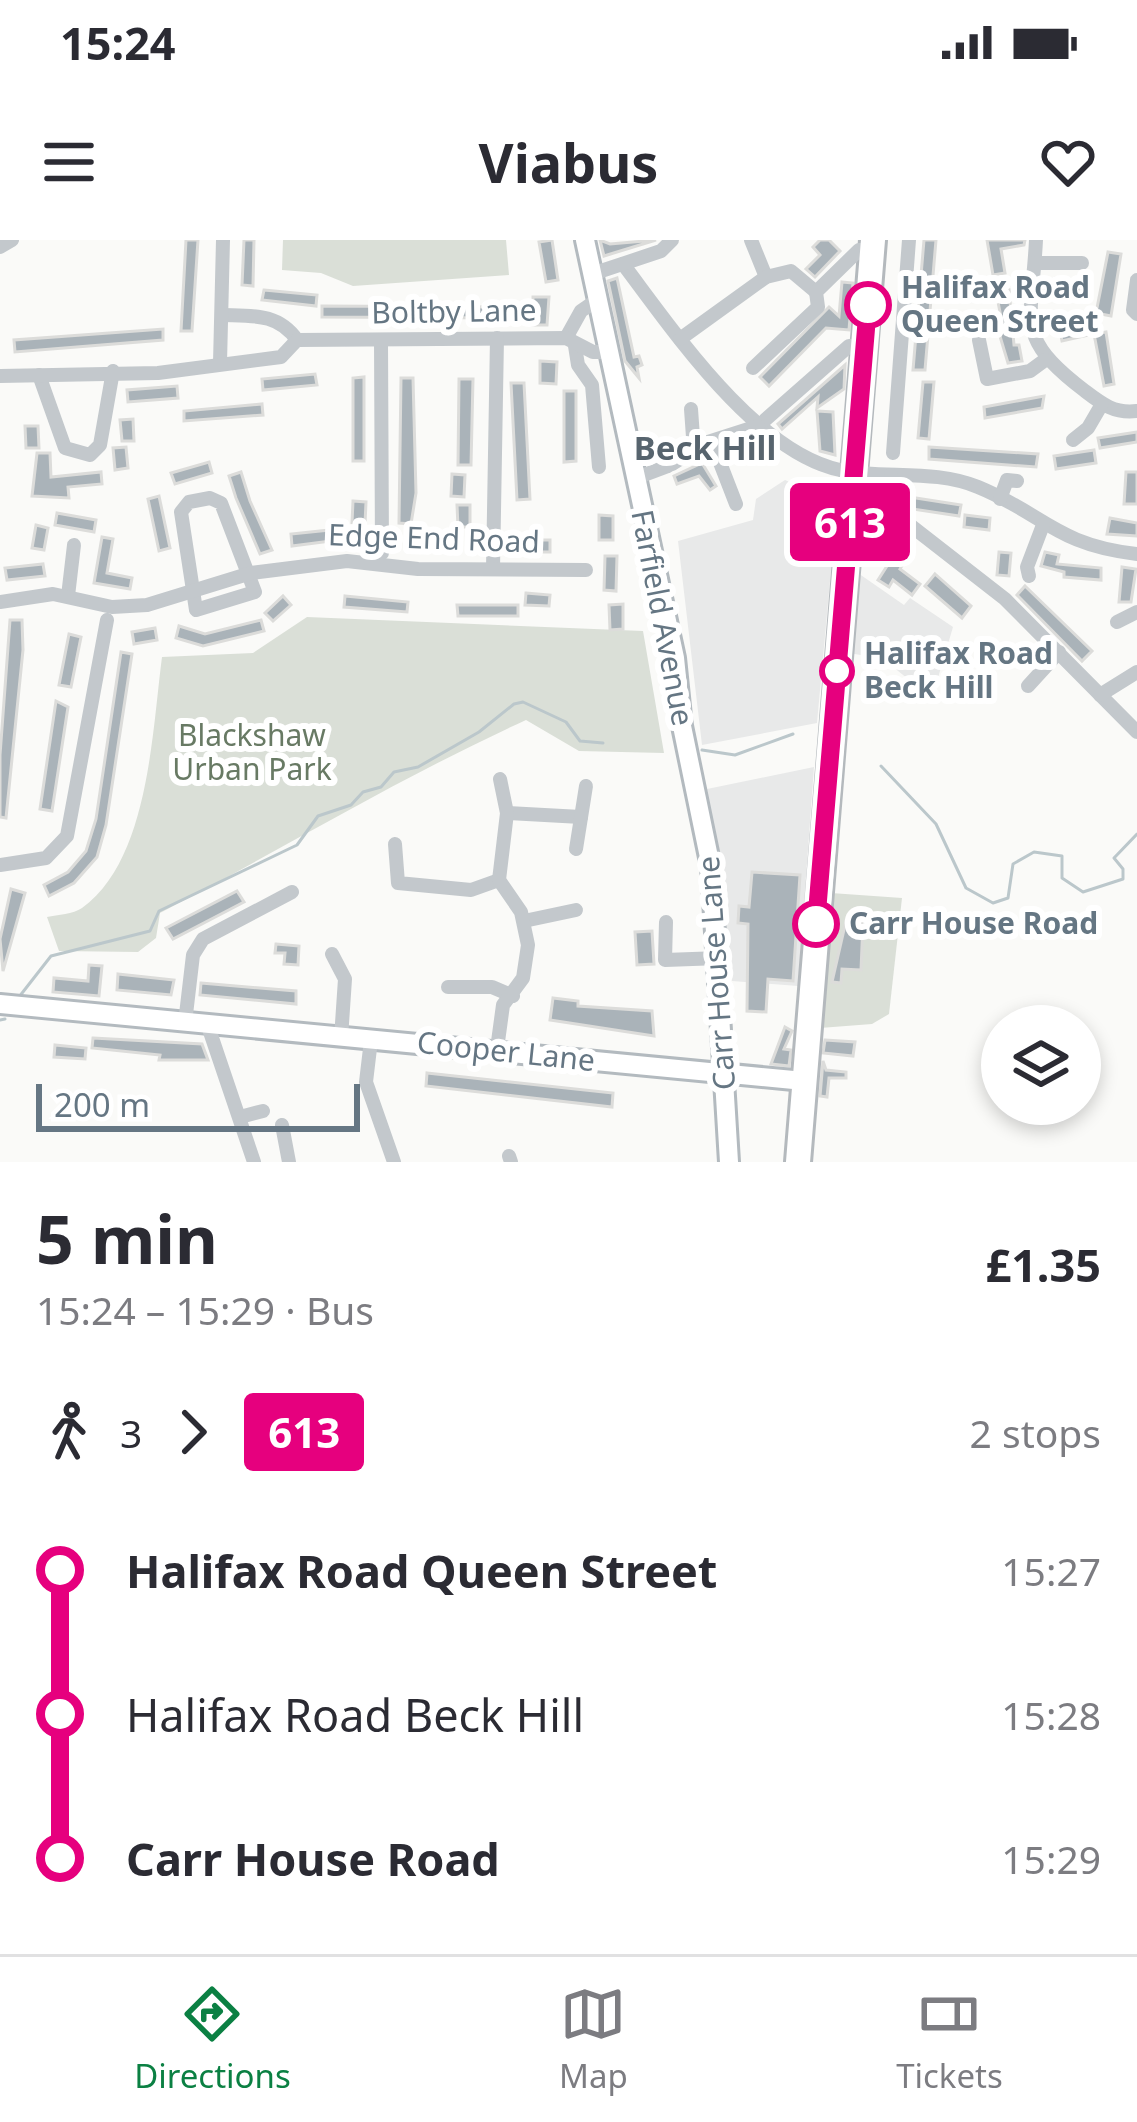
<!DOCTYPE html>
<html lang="en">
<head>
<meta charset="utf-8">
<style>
	body { margin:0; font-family:"Noto Sans",sans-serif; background:#f2f2f3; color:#2b2b33; height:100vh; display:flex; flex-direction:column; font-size:45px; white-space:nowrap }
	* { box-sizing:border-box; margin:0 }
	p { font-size:39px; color:#7c7c81 }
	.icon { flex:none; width:66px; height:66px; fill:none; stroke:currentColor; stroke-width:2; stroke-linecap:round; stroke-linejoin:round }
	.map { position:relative; height:922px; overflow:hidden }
	.side { display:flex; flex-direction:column; background:#fff; flex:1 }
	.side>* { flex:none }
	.badge { padding:0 24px; border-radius:9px; font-size:42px; line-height:78px }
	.controls { position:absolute; left:981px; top:765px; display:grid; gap:24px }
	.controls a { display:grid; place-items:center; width:120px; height:120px; border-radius:50%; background:#fff; box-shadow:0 6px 18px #0003; font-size:60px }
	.scale { position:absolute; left:36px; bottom:30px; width:324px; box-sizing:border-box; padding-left:12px; border:6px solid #657683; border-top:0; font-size:33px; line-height:42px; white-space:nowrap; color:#657683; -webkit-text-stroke:9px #fff; paint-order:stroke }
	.map>.badge { position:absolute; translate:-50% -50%; box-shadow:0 0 0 6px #fff }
	.legs { display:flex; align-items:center; gap:18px; height:132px; padding:0 36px; font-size:39px }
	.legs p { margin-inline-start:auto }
	.headline { display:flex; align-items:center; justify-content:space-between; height:204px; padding:0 36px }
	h1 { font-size:66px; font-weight:700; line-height:90px }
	ul { padding:0 36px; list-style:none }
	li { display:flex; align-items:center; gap:42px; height:144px; font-size:45px }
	li i { display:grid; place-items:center; width:18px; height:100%; margin:0 15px; background:currentColor }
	li i::after { content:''; width:30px; height:30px; margin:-15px; border:9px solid; border-radius:50%; background:#fff }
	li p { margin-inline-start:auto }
	li:first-child i { background:linear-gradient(#0000 50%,currentColor 0) }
	li:last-child i { background:linear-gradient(currentColor 50%,#0000 0) }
	.status { display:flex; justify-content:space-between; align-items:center; height:84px; padding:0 60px; background:#fff; direction:ltr }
	.status svg { height:33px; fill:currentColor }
	header { display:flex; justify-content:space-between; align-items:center; height:156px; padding:0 36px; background:#fff; font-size:54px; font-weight:700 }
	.dock { display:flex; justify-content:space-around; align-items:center; height:168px; border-top:3px solid #e1e1e2; background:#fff; font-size:33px; color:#7c7c81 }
	.dock a { display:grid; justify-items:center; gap:6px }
	.dock .on { color:#0b8043 }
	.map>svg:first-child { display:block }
	.built { fill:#e8e9e9 }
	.green { fill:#dadfd7 }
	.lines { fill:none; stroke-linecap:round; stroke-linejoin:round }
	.stream { stroke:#bbc7cb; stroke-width:3 }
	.building { fill:#aab3b9; stroke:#dcdcda; stroke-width:3 }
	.secondary-casing { stroke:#b3babf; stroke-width:24 }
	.highway-casing { stroke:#b4b9bd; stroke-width:30 }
	.street { stroke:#c3c8cc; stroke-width:14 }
	.secondary { stroke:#fff; stroke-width:18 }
	.highway { stroke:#fff; stroke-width:24 }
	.line-1-casing { stroke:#fff; stroke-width:27 }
	.line-1 { stroke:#e6007e; stroke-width:18 }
	.stop-1-dot { fill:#fff; stroke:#e6007e; stroke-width:6 }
	.labels { text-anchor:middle; stroke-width:12; stroke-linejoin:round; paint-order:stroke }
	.stop-label { font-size:30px; font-weight:bold; fill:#657683; stroke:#fff; text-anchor:start }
	.street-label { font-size:30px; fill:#657683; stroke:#fff }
	.park-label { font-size:30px; fill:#687a64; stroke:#fff }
	.neighbourhood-label { font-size:33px; font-weight:bold; fill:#57646e; stroke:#fff }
</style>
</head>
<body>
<div class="status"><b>15:24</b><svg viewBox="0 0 49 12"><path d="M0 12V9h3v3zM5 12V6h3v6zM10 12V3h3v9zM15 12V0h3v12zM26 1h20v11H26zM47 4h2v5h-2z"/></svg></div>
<header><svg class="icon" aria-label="menu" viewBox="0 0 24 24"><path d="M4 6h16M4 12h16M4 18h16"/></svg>Viabus<svg class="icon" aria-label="heart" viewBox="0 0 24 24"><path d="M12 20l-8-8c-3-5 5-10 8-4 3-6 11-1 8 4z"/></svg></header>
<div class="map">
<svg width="1137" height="922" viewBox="0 0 1137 922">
	<rect width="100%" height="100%" fill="#fafaf8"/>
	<!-- built -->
	<g class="built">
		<path d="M833 237 839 243 817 483 702 505 678 301 753 280 756 259 785 240 821 255Z"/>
		<path d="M855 331 904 365 910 358 953 387 932 458 883 419 849 413Z"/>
		<path d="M814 527 798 746 732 741 707 549Z"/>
	</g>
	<!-- green -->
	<g class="green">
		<path d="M283 0H506L509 35 353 46 321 33 282 30Z"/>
		<path d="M307 377 643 391 664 513 579 511 526 480C401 537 282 609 160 673L156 698 138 712 59 711 47 677C58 675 73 674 82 668 149 620 152 492 162 417L253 413Z"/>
		<path d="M831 653 902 658 889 774 872 784 820 788Z"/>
	</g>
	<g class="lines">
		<!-- stream -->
		<g class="stream">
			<path d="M702 510 735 515 793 494"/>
			<path d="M881 526 936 584 966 648 993 663 1008 658 1013 624 1034 612 1062 616V638L1083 652 1123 639V629L1114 618 1137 594"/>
			<path d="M19 757 51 716 150 691 159 671 297 605 318 576 351 565 363 552 381 547 394 532 418 527 479 492 514 464 523 462 566 482 580 501 603 503"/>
			<path d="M0 780 5 779"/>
		</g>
	</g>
	<!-- building -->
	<g class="building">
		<path d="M186 0H198L192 91H181Z"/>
		<path d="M244 0H254L253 46 242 45Z"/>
		<path d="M552 0 558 40 546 42 539 2Z"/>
		<path d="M600 0 610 4 656 0 604 16Z"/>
		<path d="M820 0H829L840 11 815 37 806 29 820 15 813 7Z"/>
		<path d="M924 0H936L925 130H913Z"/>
		<path d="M987 0H1025L1024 5 1001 9 1005 33 993 35Z"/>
		<path d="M1108 12 1121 14 1111 76 1096 73Z"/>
		<path d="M617 38 634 117 639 116 642 125 637 127 639 138 625 121 608 41Z"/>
		<path d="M1056 38 1079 40 1078 52 1055 50Z"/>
		<path d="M842 42 853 43 849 90 826 88 769 146 760 137 829 67 839 76Z"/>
		<path d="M264 50 317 55 316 66 262 60Z"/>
		<path d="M1009 50 1014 105H1019L1022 121 1008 123 996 83 1002 82 996 52Z"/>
		<path d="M533 57H549L547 85H532Z"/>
		<path d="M322 66 503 67V78L322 77Z"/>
		<path d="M1086 84 1088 95 1062 101 1060 91Z"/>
		<path d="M163 89V100L15 112 14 100Z"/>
		<path d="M1106 92 1114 144 1104 146 1094 94Z"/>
		<path d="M540 121 557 122 556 144 540 143Z"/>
		<path d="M845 125 844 149 817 168 818 157 782 189 778 184Z"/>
		<path d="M315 134 317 145 263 150 262 139Z"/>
		<path d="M364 137V221H353V138Z"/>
		<path d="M401 138H413L416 253 411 284 399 283Z"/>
		<path d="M459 139H473L471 225H458Z"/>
		<path d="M923 142H934L929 199 918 198Z"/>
		<path d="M511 143H524L530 259 517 260Z"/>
		<path d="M177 146 178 158 128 162 127 150Z"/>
		<path d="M564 151H576V221L564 222Z"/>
		<path d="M1044 156 1042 168 985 178 984 167Z"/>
		<path d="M262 164 263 175 184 181V171Z"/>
		<path d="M817 171 833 172 835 215 820 211Z"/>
		<path d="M133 179 134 201H122L120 180Z"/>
		<path d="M25 186H38L39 208H26Z"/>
		<path d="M1137 192V202L1100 208 1098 198Z"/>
		<path d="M126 207 128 228 115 230 113 208Z"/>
		<path d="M929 207 1038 214 1036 227 929 219Z"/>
		<path d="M1094 210 1096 223 1056 229 1054 216Z"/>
		<path d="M37 213H50L51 237 101 232 102 244 68 247 69 258 32 256Z"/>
		<path d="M209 222 212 233 175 244 171 233Z"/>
		<path d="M702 223 716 246 710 250 699 236 677 244 674 236Z"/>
		<path d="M241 232 250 261 272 310 260 314 236 258 229 236Z"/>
		<path d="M1126 232H1137V264H1124Z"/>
		<path d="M452 234 465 235 464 257 451 256Z"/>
		<path d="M159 256 170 308 159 311 148 259Z"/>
		<path d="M903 256 961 265 959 276 906 268Z"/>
		<path d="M353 261 366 262 365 284 352 283Z"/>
		<path d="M457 265H470V287H458Z"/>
		<path d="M57 273 96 280 94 292 55 285Z"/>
		<path d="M599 275 613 276V300H599Z"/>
		<path d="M965 275 990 278 989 290 964 287Z"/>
		<path d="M1110 278 1137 283V296L1107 294Z"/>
		<path d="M36 285 48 288 44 310 32 308Z"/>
		<path d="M330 290 331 301 292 306 291 294Z"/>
		<path d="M892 294 913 307 900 329 920 344 912 355 893 340 889 347 878 340 896 312 885 305Z"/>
		<path d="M102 297 113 299 107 333 132 338 130 349 94 343Z"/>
		<rect x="526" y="300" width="24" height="12"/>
		<path d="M999 312 1011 313 1009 336 997 335Z"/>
		<path d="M1045 312 1059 315 1057 324 1101 328V340L1064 337V332L1041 326Z"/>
		<path d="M605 316H617L616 351 604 350Z"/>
		<path d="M43 324 45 336 7 340 5 328Z"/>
		<path d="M1122 327 1136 329 1131 362H1119Z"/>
		<path d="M935 334 971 366 962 378 925 346Z"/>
		<path d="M1025 346 1092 411 1082 421 1017 355Z"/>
		<path d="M526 353 550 355 549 366 525 365Z"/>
		<path d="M283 356 291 365 273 381 265 373Z"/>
		<path d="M345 356 408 362 407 372 344 367Z"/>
		<path d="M623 364V389L610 390 609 365Z"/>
		<path d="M457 365H518V376H458Z"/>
		<path d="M10 380H22L23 410 6 578 0 577V515Z"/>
		<path d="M261 380 264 391 203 406 176 398 179 386 205 394Z"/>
		<path d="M155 388 157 400 134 404 132 392Z"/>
		<path d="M69 394 81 397 71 447 59 445Z"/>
		<path d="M121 412 132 414 106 585 97 617 74 643 49 656 44 645 68 632 86 611 96 579Z"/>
		<path d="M56 461 68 467 52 571 40 569Z"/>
		<path d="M752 632 800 635 793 741 768 739 766 772 747 771 748 684 738 683 739 666 749 667Z"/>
		<path d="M11 649 25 653 3 731 0 699Z"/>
		<path d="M237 651 244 662 173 699 166 688Z"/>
		<path d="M846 681 863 682 861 730 842 729 841 743 832 742Z"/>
		<path d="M652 691 654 724 637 725 635 692Z"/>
		<path d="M276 704 299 706 298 725 284 724 285 713H275Z"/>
		<path d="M89 725 102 726 99 756 53 752 54 738 88 741Z"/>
		<path d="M118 734 174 740 171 755 117 750Z"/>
		<path d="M201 743 296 751V764L200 755Z"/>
		<path d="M553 758 578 761V766L652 771 654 796 550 780Z"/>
		<path d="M785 787 792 791 784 809 791 810 789 826 771 824Z"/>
		<path d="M93 798 202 804 208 820H159L160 815 92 808Z"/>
		<path d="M825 800 855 802 853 816 823 813Z"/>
		<path d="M55 805 86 808 85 819 54 817Z"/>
		<path d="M823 821 826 830 846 832V838H829L827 857 820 856Z"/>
		<path d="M427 833 613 853 612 867 426 846Z"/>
	</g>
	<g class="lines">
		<!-- secondary casing -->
		<g class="secondary-casing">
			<g id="secondary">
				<path d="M585 0 675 418 682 486 711 627 729 922"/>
				<path d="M0 764 804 841"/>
			</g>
		</g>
		<!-- highway casing -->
		<g class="highway-casing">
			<path id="highway" d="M798 922 873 0"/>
		</g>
		<!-- street -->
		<g class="street">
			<path d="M751 0 766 37"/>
			<path d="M1036 0C1032 83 1013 96 1085 151 1102 164 1115 174 1137 171"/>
			<path d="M0 7 12 0"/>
			<path d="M1035 23H1082"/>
			<path d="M623 24C673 90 755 212 840 230 885 239 935 229 978 247 1044 274 1056 305 1137 314"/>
			<path d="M592 34 661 11 672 0"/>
			<path d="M1137 40 1133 70 1137 74"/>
			<path d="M222 75C253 76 278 73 297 100"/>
			<path d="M566 98 581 71 597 60"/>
			<path d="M680 99 766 37 791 31 816 52"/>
			<path d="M979 100 987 139 1030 131 1045 120"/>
			<path d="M381 101 382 313"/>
			<path d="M575 106 578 125 592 145 599 227"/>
			<path d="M220 123 223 0"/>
			<path d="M753 128 818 67 816 52 859 10H872"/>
			<path d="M39 135 65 208 90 215 100 205 113 131"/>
			<path d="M0 136 158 133 281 117 297 100 566 98 593 112H608"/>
			<path d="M691 169 694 211"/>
			<path d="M765 180 849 106H864"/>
			<path d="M1073 200 1088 188 1102 164"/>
			<path d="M712 202 736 264"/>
			<path d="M893 213 909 0"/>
			<path d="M672 224 705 203 758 186"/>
			<path d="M891 235 892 271 1005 359 1137 492"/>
			<path d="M636 238 668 226"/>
			<path d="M210 258 221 263 255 352 196 370 181 272 189 262Z"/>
			<path d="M1000 259 1007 240 1017 241"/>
			<path d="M493 329 497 98"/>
			<path d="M1029 336 1027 327 1043 285"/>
			<path d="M68 356 74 305"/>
			<path d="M0 362 53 354 112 367 147 365 251 333 347 321 418 329 586 330"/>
			<path d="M1117 382 1137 372"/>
			<path d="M1028 446 1059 412"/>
			<path d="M1100 455 1137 432"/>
			<path d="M507 573 581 577"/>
			<path d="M395 604 398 643 471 650 499 640"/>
			<path d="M576 609 586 546"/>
			<path d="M0 625 46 618 67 596 107 380"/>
			<path d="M524 681 576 670"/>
			<path d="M666 682 665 720 720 718"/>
			<path d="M332 714 345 739 341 798"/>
			<path d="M448 747H492L513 756"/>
			<path d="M185 783 193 715 203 699 292 652"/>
			<path d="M208 786 254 922"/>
			<path d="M371 800 366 842 394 922"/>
			<path d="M497 809 503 765 523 738 528 705 521 672 499 640 507 573 500 539"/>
			<path d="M240 877 263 871"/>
			<path d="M282 885 289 922"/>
			<path d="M509 916 511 922"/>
		</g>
		<!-- secondary -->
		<use href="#secondary" class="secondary"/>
		<!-- highway -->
		<use href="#highway" class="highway"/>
	</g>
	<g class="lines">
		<!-- line-1 casing -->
		<g class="line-1-casing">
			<path id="line-1" d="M816 684 868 65"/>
		</g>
		<!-- line-1 -->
		<use href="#line-1" class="line-1"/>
	</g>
	<!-- markers -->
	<g class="stop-1-dot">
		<circle cx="868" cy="65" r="21"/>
		<circle cx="837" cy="431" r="15"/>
		<circle cx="816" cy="684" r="21"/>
	</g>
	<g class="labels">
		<!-- stop labels -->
		<g class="stop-label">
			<text x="901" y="58">Halifax Road<tspan x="901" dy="34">Queen Street</tspan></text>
			<text x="864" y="424">Halifax Road<tspan x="864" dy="34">Beck Hill</tspan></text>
			<text x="849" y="694">Carr House Road</text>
		</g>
		<!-- street labels -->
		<g class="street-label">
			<text transform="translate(454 72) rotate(-1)" y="10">Boltby Lane</text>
			<text transform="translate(434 299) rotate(2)" y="10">Edge End Road</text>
			<text transform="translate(662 378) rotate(79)" y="10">Farfield Avenue</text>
			<text transform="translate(717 733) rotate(-94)" y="10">Carr House Lane</text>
			<text transform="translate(506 812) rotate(6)" y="10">Cooper Lane</text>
		</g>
		<!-- park labels -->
		<g class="park-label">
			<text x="252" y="506">Blackshaw<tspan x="252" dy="34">Urban Park</tspan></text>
		</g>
		<!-- neighbourhood labels -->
		<g class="neighbourhood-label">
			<text x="705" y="220">Beck Hill</text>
		</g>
	</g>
</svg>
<div class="controls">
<a><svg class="icon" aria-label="layers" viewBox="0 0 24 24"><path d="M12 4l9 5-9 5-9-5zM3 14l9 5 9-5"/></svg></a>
</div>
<div class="scale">200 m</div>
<b class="badge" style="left:850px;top:282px;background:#e6007e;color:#fff">613</b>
</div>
<section class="side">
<div class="headline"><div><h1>5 min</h1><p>15:24 – 15:29 · Bus</p></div><b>£1.35</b></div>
<div class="legs"><svg class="icon" aria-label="walk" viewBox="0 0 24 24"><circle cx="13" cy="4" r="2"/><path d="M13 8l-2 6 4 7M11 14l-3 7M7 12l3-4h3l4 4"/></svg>3<svg class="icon" aria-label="forward" viewBox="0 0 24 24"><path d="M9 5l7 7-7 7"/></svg><b class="badge" style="background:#e6007e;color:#fff">613</b><p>2 stops</p></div>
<ul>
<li><i style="color:#e6007e"></i><b>Halifax Road Queen Street</b><p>15:27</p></li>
<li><i style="color:#e6007e"></i><span>Halifax Road Beck Hill</span><p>15:28</p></li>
<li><i style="color:#e6007e"></i><b>Carr House Road</b><p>15:29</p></li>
</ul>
</section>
<nav class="dock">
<a class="on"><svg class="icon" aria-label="directions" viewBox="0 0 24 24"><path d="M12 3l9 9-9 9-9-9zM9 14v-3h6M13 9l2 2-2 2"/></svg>Directions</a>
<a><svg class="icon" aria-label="map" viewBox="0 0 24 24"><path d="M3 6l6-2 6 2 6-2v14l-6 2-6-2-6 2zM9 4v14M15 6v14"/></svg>Map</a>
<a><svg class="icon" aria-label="tickets" viewBox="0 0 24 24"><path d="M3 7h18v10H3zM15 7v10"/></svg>Tickets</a>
</nav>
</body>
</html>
